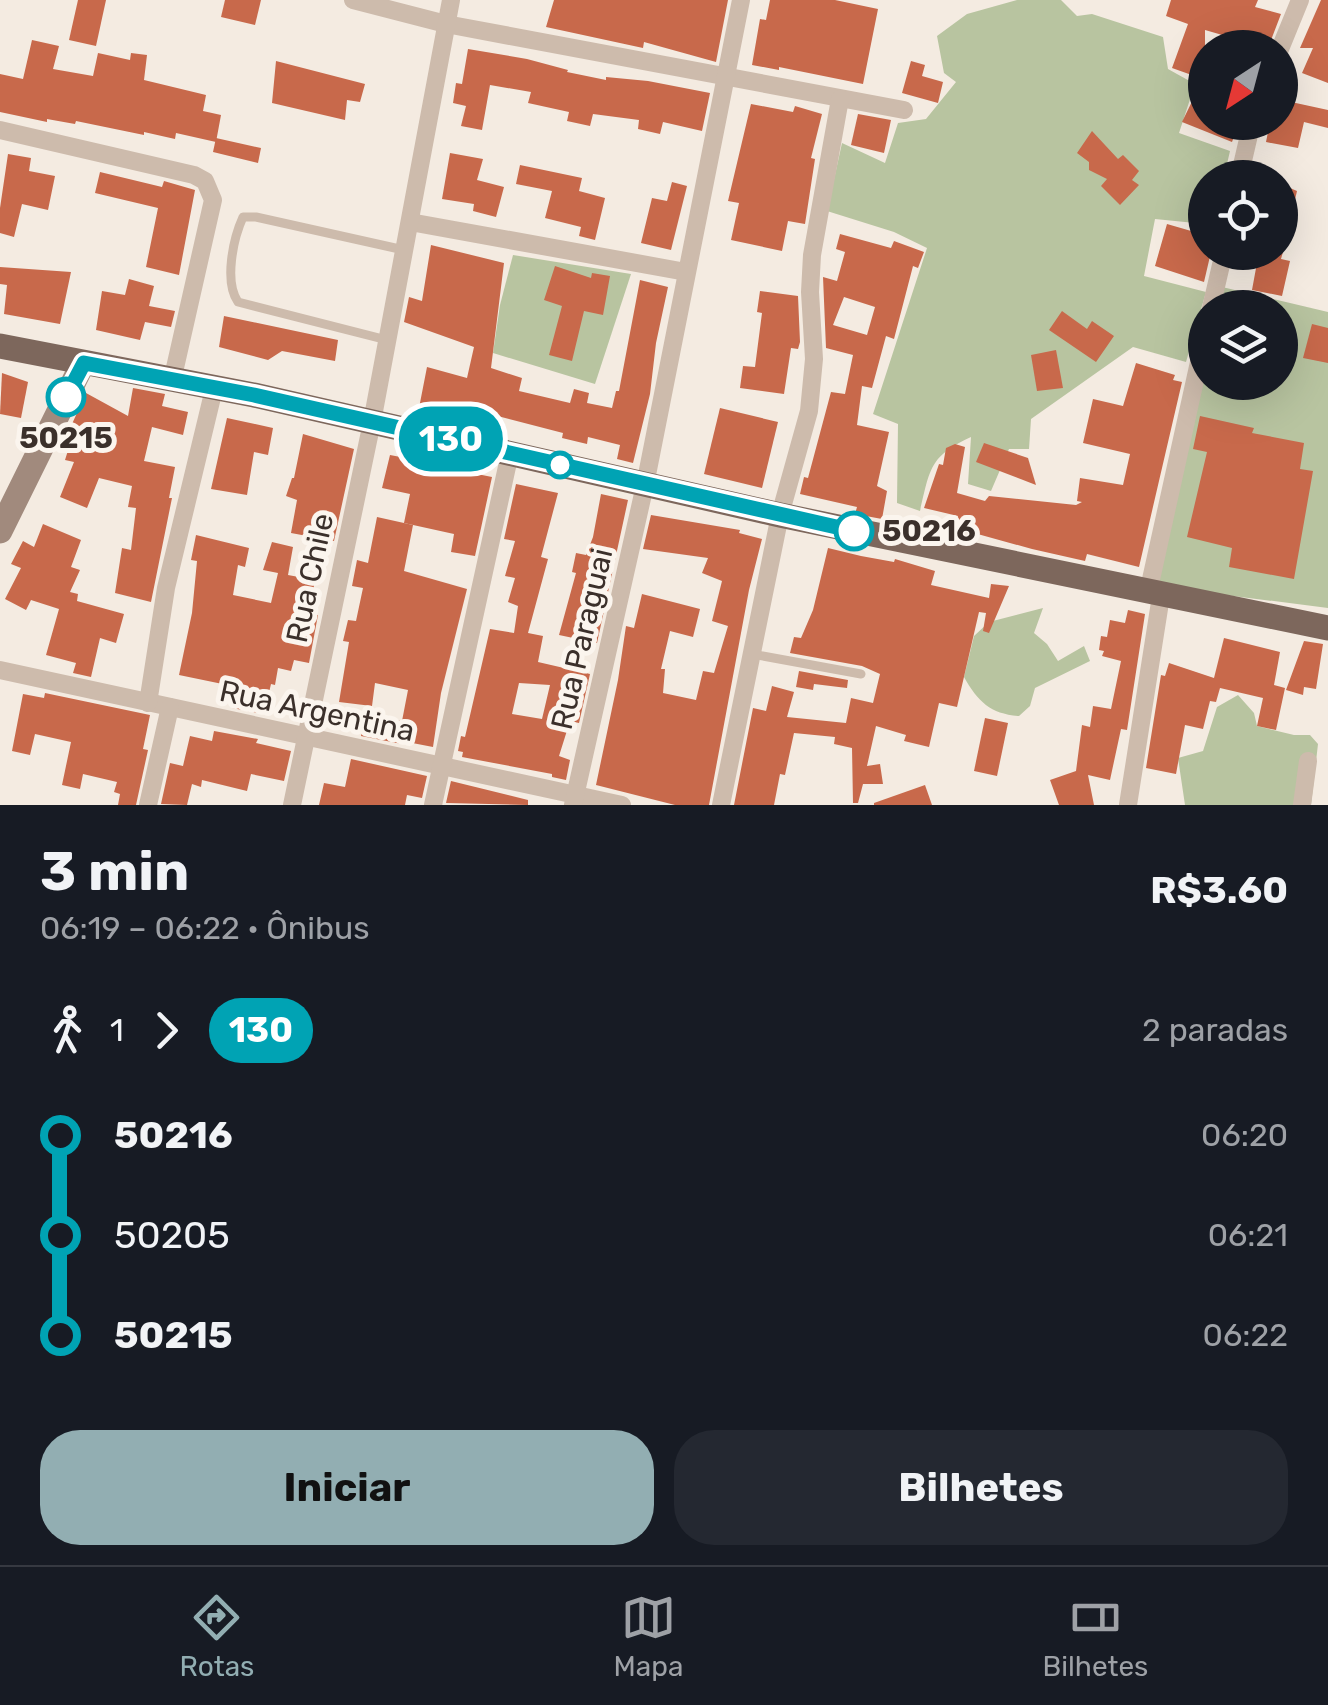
<!DOCTYPE html>
<html lang="pt">
<head>
<meta charset="utf-8">
<style>
	body { margin:0; font-family:Rubik,sans-serif; background:#242831; color:#f1f3f6; height:100vh; display:flex; flex-direction:column; font-size:38px; white-space:nowrap }
	* { box-sizing:border-box; margin:0 }
	p { font-size:32px; color:#9ea1a6 }
	.icon { flex:none; width:55px; height:55px; fill:none; stroke:currentColor; stroke-width:2; stroke-linecap:round; stroke-linejoin:round }
	.map { position:relative; height:805px; overflow:hidden }
	.side { display:flex; flex-direction:column; background:#171b24; flex:1 }
	.side>* { flex:none }
	.badge { padding:0 20px; border-radius:32px; font-size:35px; line-height:65px }
	.needle { width:65px; rotate:216deg }
	.buttons { position:absolute; left:1188px; top:30px; display:grid; gap:20px }
	.buttons a { display:grid; place-items:center; width:110px; height:110px; border-radius:50%; background:#171b24; box-shadow:0 10px 40px #0002; font-size:50px }
	.map>.badge { position:absolute; translate:-50% -50%; box-shadow:0 0 0 5px #fff }
	.legs { display:flex; align-items:center; gap:15px; height:110px; padding:0 40px; font-size:32px }
	.legs p { margin-inline-start:auto }
	.head { display:flex; align-items:center; justify-content:space-between; height:170px; padding:0 40px }
	h1 { font-size:55px; font-weight:700; line-height:75px }
	.action { display:flex; gap:20px; margin-top:auto; padding:20px 40px }
	.action a { flex:1; height:115px; border-radius:40px; background:#92aeb2; color:#111; font-size:40px; font-weight:700; line-height:115px; text-align:center }
	.action a+a { background:#242831; color:#f1f3f6 }
	ul { padding:0 40px; list-style:none }
	li { display:flex; align-items:center; gap:35px; height:100px; font-size:38px }
	li i { display:grid; place-items:center; width:15px; height:100%; margin:0 12px; background:currentColor }
	li i::after { content:''; width:25px; height:25px; margin:-12px; border:8px solid; border-radius:50%; background:#171b24 }
	li p { margin-inline-start:auto }
	li:first-child i { background:linear-gradient(#0000 50%,currentColor 0) }
	li:last-child i { background:linear-gradient(currentColor 50%,#0000 0) }
	.dock { display:flex; justify-content:space-around; align-items:center; height:140px; border-top:2px solid #363941; background:#171b24; font-size:28px; color:#9ea1a6 }
	.dock a { display:grid; justify-items:center; gap:5px }
	.dock .on { color:#92aeb2 }
	.map>svg:first-child { display:block }
	.green { fill:#b8c4a0 }
	.building { fill:#c8694b; fill-rule:evenodd }
	.lines { fill:none; stroke-linecap:round; stroke-linejoin:round }
	.lane { stroke:#cdbbac; stroke-width:9 }
	.street { stroke:#cdbbac; stroke-width:18 }
	.secondary { stroke:#a18a7d; stroke-width:25 }
	.primary { stroke:#7d675c; stroke-width:25 }
	.line-1-casing { stroke:#fff; stroke-width:22 }
	.line-1 { stroke:#00a3b4; stroke-width:15 }
	.stop-1-dot { fill:#fff; stroke:#00a3b4; stroke-width:5 }
	.labels { text-anchor:middle; stroke-width:10; stroke-linejoin:round; paint-order:stroke }
	.stop-label { font-size:30px; font-weight:bold; fill:#3b302b; stroke:#fbf5ee }
	.street-label { font-size:30px; fill:#3b302b; stroke:#fbf5ee }
</style>
</head>
<body>
<div class="map">
<svg width="1328" height="805" viewBox="0 0 1328 805">
	<rect width="100%" height="100%" fill="#f4ebe1"/>
	<!-- green -->
	<g class="green">
		<path d="M1017 0H1061L1077 16 1092 14 1163 37 1168 69 1195 84 1179 133 1230 151 1224 177 1205 178V224L1155 219 1144 276 1206 292 1186 362 1133 347 1031 419 1029 449H1009L991 491 968 484 971 437C929 456 930 470 920 511L897 503 898 424 873 414 927 248 894 232 827 211 842 143 885 163 898 123 926 119 956 82 944 73 937 36 967 14Z"/>
		<path d="M513 255 631 274 595 384 493 353 500 305Z"/>
		<path d="M1222 287 1328 312V608L1155 586 1205 361V382H1280V308L1217 307Z"/>
		<path d="M1043 608 1034 633 1047 644 1058 661 1084 646 1090 661 1035 688 1030 706 1019 716C991 714 978 702 964 677L974 636 989 622Z"/>
		<path d="M1238 695 1254 713 1257 726 1294 735H1310L1318 744 1311 805H1185L1178 758 1203 751 1217 707Z"/>
	</g>
	<!-- building -->
	<g class="building">
		<path d="M78 0H106L96 46 69 40Z"/>
		<path d="M225 0H261L255 25 221 17Z"/>
		<path d="M554 0H728L716 62 644 42 643 48 546 27Z"/>
		<path d="M770 0H835L878 9 863 84 779 67V70L752 65 760 19 766 20Z"/>
		<path d="M1171 0H1258L1255 7 1281 14 1268 48H1249L1250 43 1205 30V122H1239L1232 142 1182 122 1203 79 1172 68 1188 24 1166 16Z"/>
		<path d="M1321 0H1328V83L1302 73 1313 48H1300Z"/>
		<path d="M32 40 59 46 53 69 93 76 98 53 130 60 131 53 147 55 144 80 206 95 203 111 221 115 216 142 176 133 175 139 144 132V135L76 121 75 124 47 119V122L0 112V74L23 79Z"/>
		<path d="M468 49 527 59 568 70 567 72 606 80V77L648 81 710 93 702 131 663 122 660 134 638 129 639 120 593 114 590 126 567 121 569 112 528 103 531 92 490 85 482 130 461 126 466 106 453 103 456 83 462 84Z"/>
		<path d="M276 61 365 84 360 102 347 100 345 120 272 103Z"/>
		<path d="M911 61 925 65 922 76 943 82 938 103 902 93Z"/>
		<path d="M1282 100 1328 110V128L1304 122 1298 148 1266 142 1270 122H1280Z"/>
		<path d="M751 104 793 112 795 106 822 114 811 158 815 159 805 224 788 221 782 251 731 240 739 203 728 201Z"/>
		<path d="M858 114 891 120 884 153 851 145Z"/>
		<path d="M1092 131 1118 159 1123 155 1139 171 1132 180 1139 185 1120 205 1101 186 1107 179 1089 170V162L1077 153Z"/>
		<path d="M216 138 261 148 258 163 213 152Z"/>
		<path d="M450 153 483 159 477 180 504 187 496 217 473 211 474 204 442 199Z"/>
		<path d="M8 154 31 158 29 171 55 176 48 210 22 204 14 237 0 233V208Z"/>
		<path d="M520 165 582 178 579 191 605 198 595 240 579 236 581 227 545 218 552 191 516 184Z"/>
		<path d="M100 172 162 187 164 181 195 190 179 275 146 267 158 208 95 193Z"/>
		<path d="M672 182 687 186 671 250 641 243 652 198 667 201Z"/>
		<path d="M1283 185 1297 191 1286 238H1280Z"/>
		<path d="M1167 224 1205 235V252H1211L1204 282 1155 266Z"/>
		<path d="M840 234 891 248 894 241 924 252 918 268 913 266 894 339 886 336 872 388 862 386 857 425 889 432 877 486 887 491 882 519 855 514 857 507 800 494 804 477 808 478 831 392 845 394 853 355 826 348 823 277 837 281 845 252 836 249ZM844 297 875 307 867 335 833 325Z"/>
		<path d="M431 245 504 263 491 368 522 378 519 391 570 403 574 389 589 393 587 403 612 408 616 391H619L640 280 668 287 656 343 650 394 633 463 617 459 620 445 588 437 587 444 562 438 563 433 486 413 485 417 436 406 435 414 419 408 427 367 467 378 474 347 404 322 409 297 422 301Z"/>
		<path d="M1259 252H1283L1281 259 1290 261 1282 296 1252 290Z"/>
		<path d="M555 266 591 278 592 273 610 276 603 315 584 311 572 361 549 355 562 306 544 300Z"/>
		<path d="M0 267 71 272 60 324 4 314 7 285 0 284Z"/>
		<path d="M129 279 154 286 149 306 175 311 171 327 145 322 140 340 96 330 102 291 125 295Z"/>
		<path d="M760 291 798 296 800 342 798 349 791 348 784 394 740 388 743 366 755 367 762 313 757 312Z"/>
		<path d="M1062 311 1087 329 1092 321 1114 336 1096 362 1049 330Z"/>
		<path d="M224 316 338 340 335 361 282 351 268 360 219 347Z"/>
		<path d="M1312 324 1328 328V363L1303 358Z"/>
		<path d="M1056 350 1063 388 1037 391 1031 355Z"/>
		<path d="M1136 363 1175 375 1173 380 1182 382 1139 567 1087 554 1085 561 1032 549 974 533 975 526 957 520 958 516 924 508 939 464 943 465 946 448 955 444 965 447 957 493 985 501 989 496 1076 505 1082 502 1077 501 1080 478 1123 485 1130 454 1083 443 1093 399 1123 406Z"/>
		<path d="M2 373 28 382 21 418 0 414Z"/>
		<path d="M133 388 165 394 162 406 188 412 183 435 152 427 144 461 175 467 169 498H172L151 602 115 593 122 548 131 550 136 508 128 507 132 486 99 478 87 508 60 497 74 462 65 460 76 425 72 424 86 393 128 416Z"/>
		<path d="M720 408 778 422 762 488 704 474Z"/>
		<path d="M1200 416 1254 428 1252 433 1304 443 1300 469 1313 471 1294 579 1229 567 1232 548 1187 537 1207 452 1193 449Z"/>
		<path d="M227 418 273 428 268 455 254 452 247 495 211 489Z"/>
		<path d="M303 434 354 449 334 541 291 533 297 500 286 496 292 478H294Z"/>
		<path d="M984 443 1028 458 1036 485 976 462Z"/>
		<path d="M390 455 437 464 438 460 453 463 452 469 492 477 475 556 451 552 454 534 404 523 410 494 382 488Z"/>
		<path d="M516 484 558 493 541 557 548 559 528 633 543 636 538 662 590 674 579 723 570 721 559 756 570 760 566 780 552 777V774L462 757 463 752 458 751 461 736 465 737 490 629 514 633 518 606 508 602 515 578 505 576 515 541 504 539ZM519 683 550 685 542 719 512 714Z"/>
		<path d="M601 494 628 500 597 643 559 635 576 573 572 572 576 553 586 555 593 537Z"/>
		<path d="M651 515 740 530 739 533 762 539 749 590 709 805H675L596 785 618 680 626 626 634 628 642 594 700 609 693 637 670 631 661 669H665L663 693 696 700 703 671 714 673 728 626 712 621 722 581 702 573 708 558 643 549Z"/>
		<path d="M377 517 413 525 404 571 467 589 441 693 433 747 402 741V744L361 736 365 713 402 721 408 690 375 683 372 706 339 702 349 642 343 641 348 620 356 621 363 588 352 586 357 560 368 563Z"/>
		<path d="M43 524 81 540 71 567 80 570 70 592 78 594 77 601 124 614 116 643 100 638 91 677 73 673 76 663 46 655 59 609 31 600 26 610 5 599 21 568 11 564 23 541 34 547Z"/>
		<path d="M196 535 249 548 245 567 238 565 233 595 271 603 278 573 263 570 272 542 293 547 288 575 315 580 309 614 318 615 309 663 294 660 291 671 278 668 275 685 271 684 264 714 232 708 237 687 179 675 192 613 197 561 191 560Z"/>
		<path d="M828 548 861 556 894 562 895 559 935 571 931 585 989 598 991 584 1009 586 989 633 983 631 986 613 979 612 957 707 939 703 929 747 904 741 906 735 876 726 867 766 880 764 883 784H863L858 803H853L852 748 834 744 835 737 794 733 785 775 780 774 774 805H734L753 708 766 711 772 686 794 692 787 717 846 723 851 698 873 703 880 674 862 666 790 653 794 637 801 638 813 610Z"/>
		<path d="M1128 610 1145 614 1127 730 1121 729 1110 780 1088 775 1094 805H1059L1050 780 1076 771 1082 725 1090 727 1093 706 1111 709 1121 661 1102 656 1104 651 1099 650 1101 636 1107 637 1110 620 1125 623Z"/>
		<path d="M1224 638 1280 652 1274 685 1285 688 1276 730 1257 726 1263 698 1220 688 1216 702 1210 701 1203 729 1185 725 1176 774 1146 768 1161 675 1165 676 1169 663 1214 678Z"/>
		<path d="M1304 641 1323 644 1316 689 1304 687 1303 695 1286 690Z"/>
		<path d="M799 671 848 680 847 688 814 684 813 690 796 687Z"/>
		<path d="M45 693 150 715 143 749 148 750 136 805H118L120 794 114 792 117 782 83 774 80 789 62 785 71 742 35 734 30 755 12 751 23 694 44 698Z"/>
		<path d="M985 718 1008 723 997 776 974 771Z"/>
		<path d="M214 731 258 739 256 743 291 751 284 781 251 774 247 791 202 780 201 787 192 784 187 805 161 804 170 763 183 766 190 736 212 741Z"/>
		<path d="M351 759 427 776 422 798 407 795 405 805H319L324 783 345 787Z"/>
		<path d="M451 781 528 800V805L446 803Z"/>
		<path d="M925 785 932 805H874V803Z"/>
	</g>
	<g class="lines">
		<!-- lane -->
		<g class="lane">
			<path d="M387 340 238 302C224 282 233 239 243 217H256L404 250"/>
			<path d="M752 654 861 674"/>
		</g>
		<!-- street -->
		<g class="street">
			<path d="M353 0 446 24 904 110"/>
			<path d="M1280 49 1300 0"/>
			<path d="M0 130 194 175 205 181 213 200 172 381"/>
			<path d="M1239 178 1252 122"/>
			<path d="M410 222 686 272"/>
			<path d="M1211 308 1224 252"/>
			<path d="M1148 593 1205 335"/>
			<path d="M0 670 622 805"/>
			<path d="M148 703 166 588 214 389"/>
			<path d="M148 805 170 707"/>
			<path d="M292 805 372 422 451 0"/>
			<path d="M433 805 510 453"/>
			<path d="M573 805 645 485 741 0"/>
			<path d="M721 805 780 515 809 411 814 359 810 292 812 255 840 99"/>
			<path d="M1128 805 1161 596"/>
			<path d="M1302 805 1308 761"/>
		</g>
		<!-- secondary -->
		<path class="secondary" d="M0 531 83 363"/>
		<!-- primary -->
		<path class="primary" d="M0 346 254 395 780 515 1328 628"/>
	</g>
	<g class="lines">
		<!-- line-1 casing -->
		<g class="line-1-casing">
			<path id="line-1" d="M66 397 84 363 254 395 854 531"/>
		</g>
		<!-- line-1 -->
		<use href="#line-1" class="line-1"/>
	</g>
	<!-- markers -->
	<g class="stop-1-dot">
		<circle cx="66" cy="397" r="18"/>
		<circle cx="560" cy="465" r="12"/>
		<circle cx="854" cy="531" r="18"/>
	</g>
	<g class="labels">
		<!-- stop labels -->
		<g class="stop-label">
			<text x="66" y="448">50215</text>
			<text x="882" y="541" text-anchor="start">50216</text>
		</g>
		<!-- street labels -->
		<g class="street-label">
			<text transform="translate(310 578) rotate(-78)" y="10">Rua Chile</text>
			<text transform="translate(582 639) rotate(-77)" y="10">Rua Paraguai</text>
			<text transform="translate(317 711) rotate(12)" y="10">Rua Argentina</text>
		</g>
	</g>
</svg>
<div class="buttons">
<a><svg class="needle" viewBox="-14 -14 28 28"><path d="M0-13l5 13h-10z" fill="#e53935"/><path d="M0 13l5-13h-10z" fill="#9ea1a6"/></svg></a>
<a><svg class="icon" aria-label="locate" viewBox="0 0 24 24"><circle cx="12" cy="12" r="6"/><path d="M12 2v4M12 18v4M2 12h4M18 12h4"/></svg></a>
<a><svg class="icon" aria-label="layers" viewBox="0 0 24 24"><path d="M12 4l9 5-9 5-9-5zM3 14l9 5 9-5"/></svg></a>
</div>
<b class="badge" style="left:451px;top:439px;background:#00a3b4;color:#fff">130</b>
</div>
<section class="side">
<div class="head"><div><h1>3 min</h1><p>06:19 – 06:22 · Ônibus</p></div><b>R$3.60</b></div>
<div class="legs"><svg class="icon" aria-label="walk" viewBox="0 0 24 24"><circle cx="13" cy="4" r="2"/><path d="M13 8l-2 6 4 7M11 14l-3 7M7 12l3-4h3l4 4"/></svg>1<svg class="icon" aria-label="forward" viewBox="0 0 24 24"><path d="M9 5l7 7-7 7"/></svg><b class="badge" style="background:#00a3b4;color:#fff">130</b><p>2 paradas</p></div>
<ul>
<li><i style="color:#00a3b4"></i><b>50216</b><p>06:20</p></li>
<li><i style="color:#00a3b4"></i><span>50205</span><p>06:21</p></li>
<li><i style="color:#00a3b4"></i><b>50215</b><p>06:22</p></li>
</ul>
<div class="action"><a>Iniciar</a><a>Bilhetes</a></div>
</section>
<nav class="dock">
<a class="on"><svg class="icon" aria-label="directions" viewBox="0 0 24 24"><path d="M12 3l9 9-9 9-9-9zM9 14v-3h6M13 9l2 2-2 2"/></svg>Rotas</a>
<a><svg class="icon" aria-label="map" viewBox="0 0 24 24"><path d="M3 6l6-2 6 2 6-2v14l-6 2-6-2-6 2zM9 4v14M15 6v14"/></svg>Mapa</a>
<a><svg class="icon" aria-label="tickets" viewBox="0 0 24 24"><path d="M3 7h18v10H3zM15 7v10"/></svg>Bilhetes</a>
</nav>
</body>
</html>
